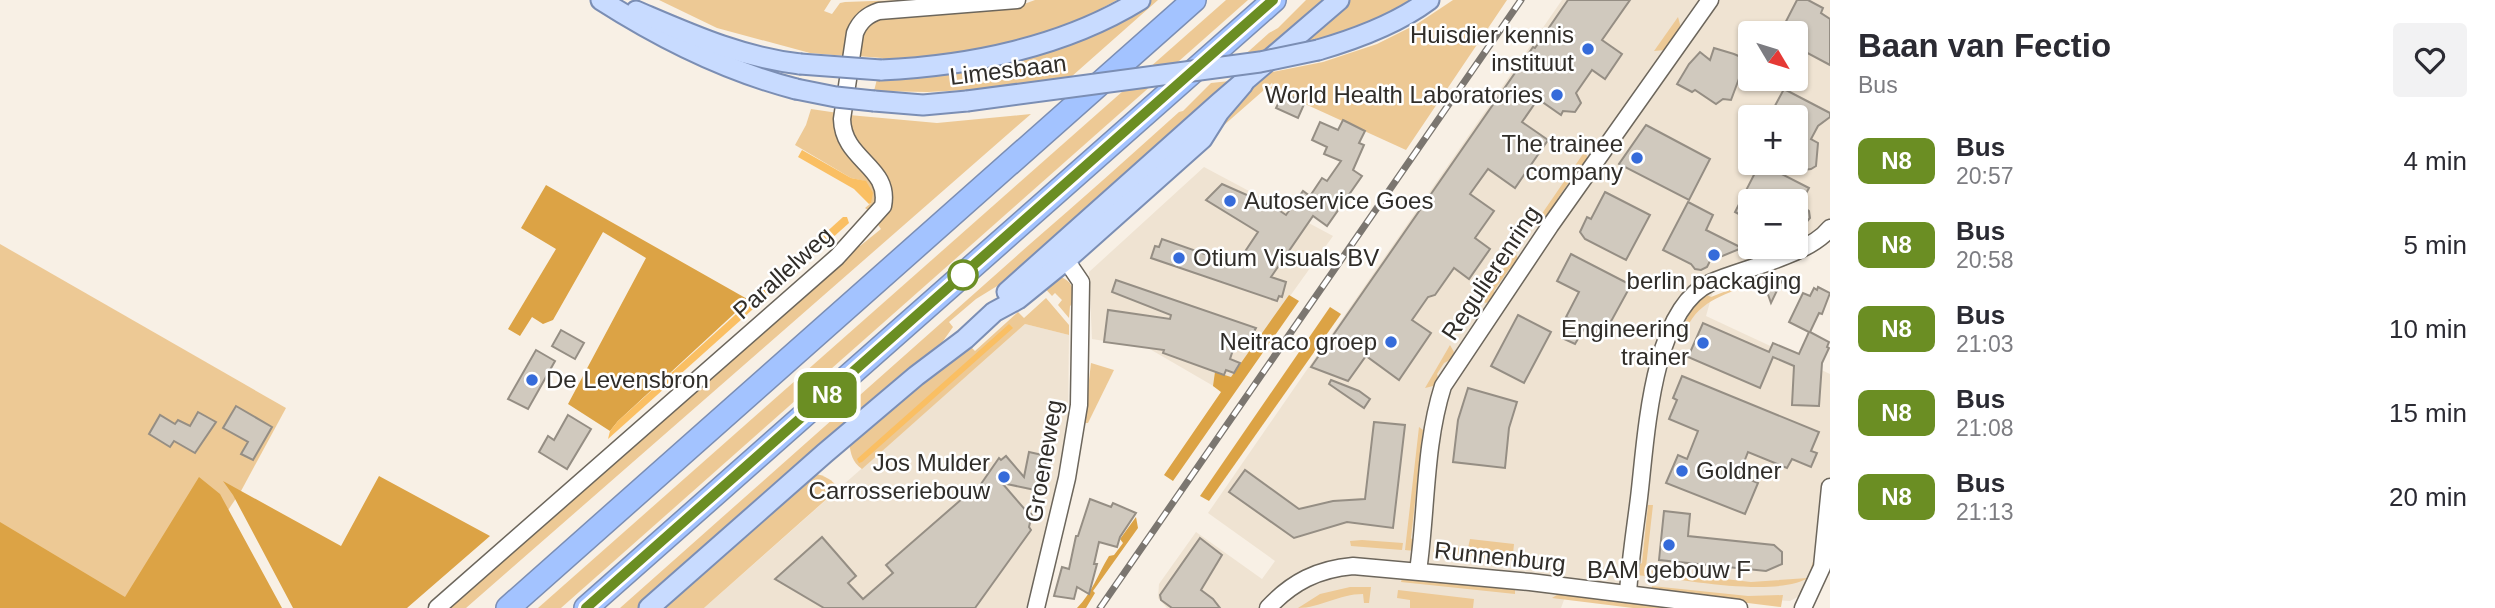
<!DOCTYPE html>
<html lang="en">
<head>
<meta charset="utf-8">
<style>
	body { margin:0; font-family:Arial,sans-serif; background:#f2f2f3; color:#2b2b33; height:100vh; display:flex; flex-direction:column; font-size:26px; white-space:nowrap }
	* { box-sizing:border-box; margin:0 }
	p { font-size:23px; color:#7c7c81 }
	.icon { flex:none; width:38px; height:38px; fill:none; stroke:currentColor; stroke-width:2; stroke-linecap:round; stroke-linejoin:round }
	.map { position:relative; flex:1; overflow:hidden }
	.details { display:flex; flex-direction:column; background:#fff; width:665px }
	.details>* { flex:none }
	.badge { padding:0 14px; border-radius:10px; font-size:24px; line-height:46px }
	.needle { width:46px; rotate:128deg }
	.tools { position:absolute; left:1738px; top:21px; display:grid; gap:14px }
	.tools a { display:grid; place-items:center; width:70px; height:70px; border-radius:7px; background:#fff; box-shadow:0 2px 5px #0004; font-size:35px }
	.map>.badge { position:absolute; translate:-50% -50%; box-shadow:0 0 0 4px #fff }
	.round { display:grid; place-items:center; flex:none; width:74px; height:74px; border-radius:7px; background:#f2f2f3 }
	.headline { display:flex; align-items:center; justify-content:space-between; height:119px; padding:0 28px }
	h1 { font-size:33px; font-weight:700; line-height:52px }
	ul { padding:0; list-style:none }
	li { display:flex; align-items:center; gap:21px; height:84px; padding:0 28px }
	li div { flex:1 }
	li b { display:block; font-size:26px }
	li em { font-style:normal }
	li .badge { min-width:77px; font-weight:700; text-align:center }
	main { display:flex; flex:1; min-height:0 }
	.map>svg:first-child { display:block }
	.built { fill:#efe3d2; fill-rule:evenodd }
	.green { fill:#edc995 }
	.forest { fill:#dca345 }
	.water { fill:#fabf63 }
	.building { fill:#d0c9be; stroke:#958e84; stroke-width:2 }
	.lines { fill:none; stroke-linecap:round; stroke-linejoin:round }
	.minor-casing { stroke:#6c665c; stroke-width:19 }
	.major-casing { stroke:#7b8eb4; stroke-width:23 }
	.highway-casing { stroke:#7b8eb4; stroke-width:26 }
	.minor { stroke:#fff; stroke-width:16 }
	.major { stroke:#c8dbff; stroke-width:19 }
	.highway { stroke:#a3c3ff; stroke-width:23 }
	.rail-casing { stroke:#7b7670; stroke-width:7 }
	.rail { stroke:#fff; stroke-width:4.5; stroke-dasharray:13; stroke-linecap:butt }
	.major-bridge-casing { stroke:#7b8eb4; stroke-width:23; stroke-linecap:butt }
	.major-bridge { stroke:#c8dbff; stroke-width:19 }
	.line-casing { stroke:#fff; stroke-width:16 }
	.line { stroke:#6b8e23; stroke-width:10 }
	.poi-dot { fill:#356bda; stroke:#fff; stroke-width:2.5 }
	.stop-dot { fill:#fff; stroke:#6b8e23; stroke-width:3.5 }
	.labels { text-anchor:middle; stroke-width:5; stroke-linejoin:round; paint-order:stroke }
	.poi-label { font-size:24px; fill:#302d29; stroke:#fff; text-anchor:end }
	.street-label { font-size:24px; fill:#302d29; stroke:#fff }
</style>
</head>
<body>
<main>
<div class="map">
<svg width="1830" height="608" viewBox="0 0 1830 608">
	<rect width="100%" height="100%" fill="#f8f0e5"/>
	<!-- built -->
	<g class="built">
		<path d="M1562 0H1830V237L1819 248 1714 288 1706 316 1830 374V543L1826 582 1790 601 1568 589 1561 608H1167L1158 598 1159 584 1196 532 1262 579 1275 561 1208 513ZM1750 33H1796V79H1750ZM1750 117H1796V163H1750ZM1750 201H1796V247H1750Z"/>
		<path d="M1204 167 1333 236 1222 391 1148 348 1092 339 1089 272Z"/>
		<path d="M1025 324 1069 335 1068 420 1052 505 1026 608H704Z"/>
	</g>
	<!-- green -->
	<g class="green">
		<path d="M659 0H831L824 11 832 14 840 3 845 2 902 0V2L878 6 846 56 810 53 717 28Z"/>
		<path d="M1035 0H1117L1052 35 976 55 885 64 882 58 857 56 860 35 874 19 1016 7Z"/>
		<path d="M1149 0H1158L1071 77 983 89 928 92 874 91 878 75 921 73Z"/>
		<path d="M1226 0H1248L561 608H538Z"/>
		<path d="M1306 0H1329L1265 57 1240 59 1269 33 1278 28Z"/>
		<path d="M1349 0H1422L1371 27 1298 45Z"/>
		<path d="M1453 0H1507L1406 150 1270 88 1273 85 1272 83 1191 154 1227 108 1267 73 1323 62 1377 44 1417 24Z"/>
		<path d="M1678 17 1681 28 1665 50 1654 51Z"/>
		<path d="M1239 80 1015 275 976 299 949 322 953 327 936 351 898 380 639 608H620L1030 244C1080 201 1129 157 1179 112L1183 111 1211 83Z"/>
		<path d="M811 109 838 113C838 121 835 133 839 140 851 165 881 173 876 205L869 211 865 208 871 203 864 181 851 178 795 145 806 125Z"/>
		<path d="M1031 114 466 608H446L854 244 860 246 881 229 876 222C887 209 895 200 888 182L852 139 849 115 937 123Z"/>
		<path d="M1585 151 1588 159 1584 168 1578 169 1558 198 1559 205 1545 219 1539 218Z"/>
		<path d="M0 244 286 408 241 491 220 522 155 608H0Z"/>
		<path d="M1515 252 1519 261 1515 267 1510 268 1494 291 1495 298 1486 303 1481 301Z"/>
		<path d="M1057 276C1073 280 1074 289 1073 303L1070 306 1069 318 1058 305 1062 300 1055 293 1052 296 1041 284Z"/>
		<path d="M1754 280 1755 283C1729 293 1699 300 1687 328L1683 326 1689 314 1688 308 1705 294 1711 297Z"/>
		<path d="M1046 298 1069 325V335L1025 324 862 469C852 462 851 454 849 443L934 372 970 346 975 351 1018 312 1024 318Z"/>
		<path d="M1450 345 1454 352 1452 359 1444 363 1437 374 1439 381 1437 385 1425 388Z"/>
		<path d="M1091 363 1114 370 1088 423H1084Z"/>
		<path d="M1419 427 1423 430 1411 538 1416 544 1414 551 1405 550Z"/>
		<path d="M814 473C824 476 833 479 838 489L704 608H661Z"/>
		<path d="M1648 505H1653L1645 576 1636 575V567L1642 563Z"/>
		<path d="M1470 539 1514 544 1513 554 1525 555 1524 562 1433 552 1434 546 1468 548Z"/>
		<path d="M1362 540 1403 543 1402 550 1351 546 1350 541Z"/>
		<path d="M1818 545 1810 577C1777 598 1688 580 1648 576L1649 570 1751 582 1808 578Z"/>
		<path d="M1402 578 1515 588V594L1401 582Z"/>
		<path d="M1652 586 1748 596 1783 595 1781 607 1651 591Z"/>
		<path d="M1350 587H1371L1369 603H1364L1363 594C1339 594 1320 608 1298 608L1320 594Z"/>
		<path d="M1398 590 1474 599 1473 608H1410V600L1397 598Z"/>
		<path d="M1560 593 1691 608H1633L1552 598Z"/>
	</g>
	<!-- forest -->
	<g class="forest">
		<path d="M546 185 749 300 618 421 610 431 568 404 646 258 603 232 553 320 543 324 532 317 520 336 508 329 556 249 521 228Z"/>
		<path d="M1289 295 1299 301 1173 481 1164 475 1221 392 1213 386 1215 372 1231 377Z"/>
		<path d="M1330 307 1341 314 1209 501 1200 496Z"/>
		<path d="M379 476 490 536 407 608H293L233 495 223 481 341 546Z"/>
		<path d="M199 477 220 494 282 608H0V522L125 597Z"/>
		<path d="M1136 517 1138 528 1093 591 1095 593 1086 608H1077C1092 593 1098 574 1109 556L1114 555 1123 543 1120 539Z"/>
	</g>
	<!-- water -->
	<g class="water">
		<path d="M802 150 851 178 866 181 873 193 871 203 869 204 854 189 798 157Z"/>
		<path d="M843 217H847L849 223 608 439 610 431 618 421Z"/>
		<path d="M1009 324 1013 328 862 462 859 463 857 459Z"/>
	</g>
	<!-- building -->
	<g class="building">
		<path d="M1568 0H1630L1602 40 1622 54 1605 79 1592 70 1576 93 1581 103 1575 112 1563 111 1561 115 1538 99 1522 122 1548 140 1515 188 1488 169 1470 194 1494 211 1475 238 1490 249 1469 279 1454 268 1435 295 1428 297 1412 320 1431 333 1399 380 1366 356 1348 381 1311 367 1533 47 1535 48Z"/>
		<path d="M1797 0H1808L1823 8 1821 13 1830 19V65L1796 47V33H1780Z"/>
		<path d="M1714 48 1734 54 1750 61 1744 76H1740L1731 100 1723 99 1716 104 1695 90 1692 92 1677 84 1689 64 1700 52 1710 60Z"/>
		<path d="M1784 89 1830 113V117L1818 126 1811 139 1818 143 1816 166 1811 169 1796 171V117H1769Z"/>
		<path d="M1290 96 1305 102 1298 118 1276 108 1281 98 1288 101Z"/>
		<path d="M1343 120 1365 131 1359 143 1364 145 1353 170 1362 176 1327 226 1313 216 1271 277 1286 282 1282 297 1279 296 1277 301 1151 258 1155 246 1159 247 1162 239 1236 265 1258 232 1206 200 1222 184 1274 207 1286 215 1303 191 1310 196 1322 178 1327 181 1341 161 1324 154 1327 147 1312 140 1320 122 1338 130Z"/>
		<path d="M1646 125 1710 159 1689 200 1619 164Z"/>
		<path d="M1760 163 1809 188 1802 201H1796L1809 211 1810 218 1805 224 1796 228V201H1750V220L1735 212Z"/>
		<path d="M1605 192 1650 215 1626 260 1585 239 1580 232 1587 217 1591 219Z"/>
		<path d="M1688 202 1713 215 1706 230 1742 248 1710 261 1707 267 1701 270 1695 269 1691 264 1663 250Z"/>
		<path d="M1571 254 1631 285 1603 336 1585 327 1575 344 1562 338 1572 320 1566 317 1579 292 1557 281Z"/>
		<path d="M1784 276 1771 303 1764 283Z"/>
		<path d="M1116 280 1256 328 1248 342 1237 338 1230 359 1240 363 1234 373 1226 370 1224 375 1163 353 1164 350 1104 342 1108 310 1170 319 1171 315 1112 292Z"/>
		<path d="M1818 287 1830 293 1822 314 1819 313 1810 332 1829 342 1827 347 1829 348 1822 363 1819 406 1792 405 1794 366 1773 357 1760 388 1688 357 1703 323 1769 352 1773 343 1799 354 1809 332 1789 322 1803 293 1810 296 1814 288 1817 290Z"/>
		<path d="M1518 315 1551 332 1524 383 1491 366Z"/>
		<path d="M561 330 584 343 575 359 552 346Z"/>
		<path d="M536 350 555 361 528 409 508 399Z"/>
		<path d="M1682 376 1819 432 1811 451 1817 453 1811 467 1792 459 1787 468 1748 452 1739 475 1758 483 1745 514 1666 483 1678 455 1687 459 1698 431 1669 419 1677 400 1673 398Z"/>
		<path d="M1331 380 1359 391 1370 399 1364 408 1329 384Z"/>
		<path d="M1468 388 1517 402 1509 428 1505 468 1453 462 1458 420Z"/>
		<path d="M236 406 272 427 253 460 241 454 248 442 223 428Z"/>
		<path d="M198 412 216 422 195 453 174 441 170 447 149 434 160 415 175 424 178 420 190 426Z"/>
		<path d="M568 415 591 429 567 469 539 452 548 436 554 440Z"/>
		<path d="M1374 422 1405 425 1393 528 1347 522 1294 538 1229 492 1245 470 1299 509 1333 501 1365 499Z"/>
		<path d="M1029 452 1047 456 1040 491 1002 483 1028 513 1032 514 1029 527 1031 530 975 608H824L775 579 822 537 856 576 848 583 863 599 893 573 886 565 971 491 974 494 999 458 1001 460 1006 456 1024 477Z"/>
		<path d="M1090 499 1111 507 1113 503 1136 513 1120 537 1117 547 1099 542 1094 564H1097L1089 594 1077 587 1074 599 1054 596 1062 567 1069 569 1076 536H1078Z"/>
		<path d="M1664 511 1690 514 1688 536 1774 545 1782 552V564L1766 571 1659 560Z"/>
		<path d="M1200 538 1222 555 1201 590 1213 599 1220 608H1172L1161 600 1160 595Z"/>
	</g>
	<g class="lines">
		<!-- minor casing -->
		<g class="minor-casing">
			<g id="minor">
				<path d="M1418 571C1427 510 1424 446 1443 386L1550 226 1710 0"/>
				<path d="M1628 593C1630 561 1635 530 1639 498 1646 441 1651 310 1710 283 1743 268 1808 256 1830 228"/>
				<path d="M437 608 837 257 883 206C891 166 843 161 842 119L855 33C860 21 867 15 879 11L1017 0"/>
				<path d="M1036 608 1067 478 1079 405 1081 282 1066 260V249"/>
				<path d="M1268 608C1292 582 1318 569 1353 566L1530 582 1739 608"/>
				<path d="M1803 608 1822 567 1830 487"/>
			</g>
		</g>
		<!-- major casing -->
		<g class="major-casing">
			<g id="major">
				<path d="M601 0C662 39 726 71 796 89"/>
				<path d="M636 11C690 34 740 57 800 64"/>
				<path d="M1318 50C1356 39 1397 24 1429 0"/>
				<path d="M881 70C969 66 1064 47 1140 0"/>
				<path d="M874 101 923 105 967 101"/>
				<path d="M1007 292 1220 102 1339 0"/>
				<path d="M649 608 825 453 916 376 965 339 994 312 1018 299 1066 260 1202 139 1219 112 1243 84"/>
			</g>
		</g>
		<!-- highway casing -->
		<g class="highway-casing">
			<g id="highway">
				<path d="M508 608 1194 0"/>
				<path d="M586 608 1274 0"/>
			</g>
		</g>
		<!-- minor -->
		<use href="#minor" class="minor"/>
		<!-- major -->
		<use href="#major" class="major"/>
		<!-- highway -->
		<use href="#highway" class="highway"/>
		<!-- rail casing -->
		<g class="rail-casing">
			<path id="rail" d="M1100 608 1521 0"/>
		</g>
		<!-- rail -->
		<use href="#rail" class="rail"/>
		<!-- major-bridge casing -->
		<g class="major-bridge-casing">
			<g id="major-bridge">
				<path d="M800 64 881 70"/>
				<path d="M796 89 836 97 874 101"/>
				<path d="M967 101 1260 62 1318 50"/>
			</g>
		</g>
		<!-- major-bridge -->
		<use href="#major-bridge" class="major-bridge"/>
	</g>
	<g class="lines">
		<!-- line casing -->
		<g class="line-casing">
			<path id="line" d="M586 608 1273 0"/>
		</g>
		<!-- line -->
		<use href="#line" class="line"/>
	</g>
	<!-- markers -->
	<g class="poi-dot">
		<circle cx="1588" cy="49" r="7"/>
		<circle cx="1557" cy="95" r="7"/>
		<circle cx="1637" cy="158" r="7"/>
		<circle cx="1230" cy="201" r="7"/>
		<circle cx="1714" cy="255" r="7"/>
		<circle cx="1179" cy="258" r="7"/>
		<circle cx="1391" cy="342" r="7"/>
		<circle cx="1703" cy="343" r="7"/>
		<circle cx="532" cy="380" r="7"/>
		<circle cx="1682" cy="471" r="7"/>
		<circle cx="1004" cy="477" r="7"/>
		<circle cx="1669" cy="545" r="7"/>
	</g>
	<circle class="stop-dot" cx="963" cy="275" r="14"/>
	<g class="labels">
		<!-- poi labels -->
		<g class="poi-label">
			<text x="1574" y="43">Huisdier kennis<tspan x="1574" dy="28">instituut</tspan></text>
			<text x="1543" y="103">World Health Laboratories</text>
			<text x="1623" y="152">The trainee<tspan x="1623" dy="28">company</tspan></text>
			<text x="1244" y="209" text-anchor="start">Autoservice Goes</text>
			<text x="1193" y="266" text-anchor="start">Otium Visuals BV</text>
			<text x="1714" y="289" text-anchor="middle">berlin packaging</text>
			<text x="1689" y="337">Engineering<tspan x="1689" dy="28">trainer</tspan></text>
			<text x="1377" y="350">Neitraco groep</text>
			<text x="546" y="388" text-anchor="start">De Levensbron</text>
			<text x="990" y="471">Jos Mulder<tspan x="990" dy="28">Carrosseriebouw</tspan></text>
			<text x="1696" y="479" text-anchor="start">Goldner</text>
			<text x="1669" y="578" text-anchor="middle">BAM gebouw F</text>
		</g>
		<!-- street labels -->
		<g class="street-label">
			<text transform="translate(1008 70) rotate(-7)" y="8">Limesbaan</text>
			<text transform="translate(783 273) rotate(-42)" y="8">Parallelweg</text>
			<text transform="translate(1491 273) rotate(-56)" y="8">Regulierenring</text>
			<text transform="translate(1044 461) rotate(-80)" y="8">Groeneweg</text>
			<text transform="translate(1500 557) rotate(6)" y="8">Runnenburg</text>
		</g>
	</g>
</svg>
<div class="tools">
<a><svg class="needle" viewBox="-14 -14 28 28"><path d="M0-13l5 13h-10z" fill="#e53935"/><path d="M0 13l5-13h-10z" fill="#7c7c81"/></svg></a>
<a>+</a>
<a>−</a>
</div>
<b class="badge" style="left:827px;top:395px;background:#6b8e23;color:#fff">N8</b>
</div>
<section class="details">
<div class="headline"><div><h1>Baan van Fectio</h1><p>Bus</p></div><a class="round"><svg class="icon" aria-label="heart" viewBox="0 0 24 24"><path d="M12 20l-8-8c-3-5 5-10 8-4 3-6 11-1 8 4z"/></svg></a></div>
<ul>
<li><span class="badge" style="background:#6b8e23;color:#fff">N8</span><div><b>Bus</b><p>20:57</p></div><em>4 min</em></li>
<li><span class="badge" style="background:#6b8e23;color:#fff">N8</span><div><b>Bus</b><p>20:58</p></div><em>5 min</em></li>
<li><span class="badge" style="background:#6b8e23;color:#fff">N8</span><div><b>Bus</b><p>21:03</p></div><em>10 min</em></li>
<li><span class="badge" style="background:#6b8e23;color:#fff">N8</span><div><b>Bus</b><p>21:08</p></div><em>15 min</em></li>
<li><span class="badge" style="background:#6b8e23;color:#fff">N8</span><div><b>Bus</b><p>21:13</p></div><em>20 min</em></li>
</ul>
</section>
</main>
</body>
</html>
